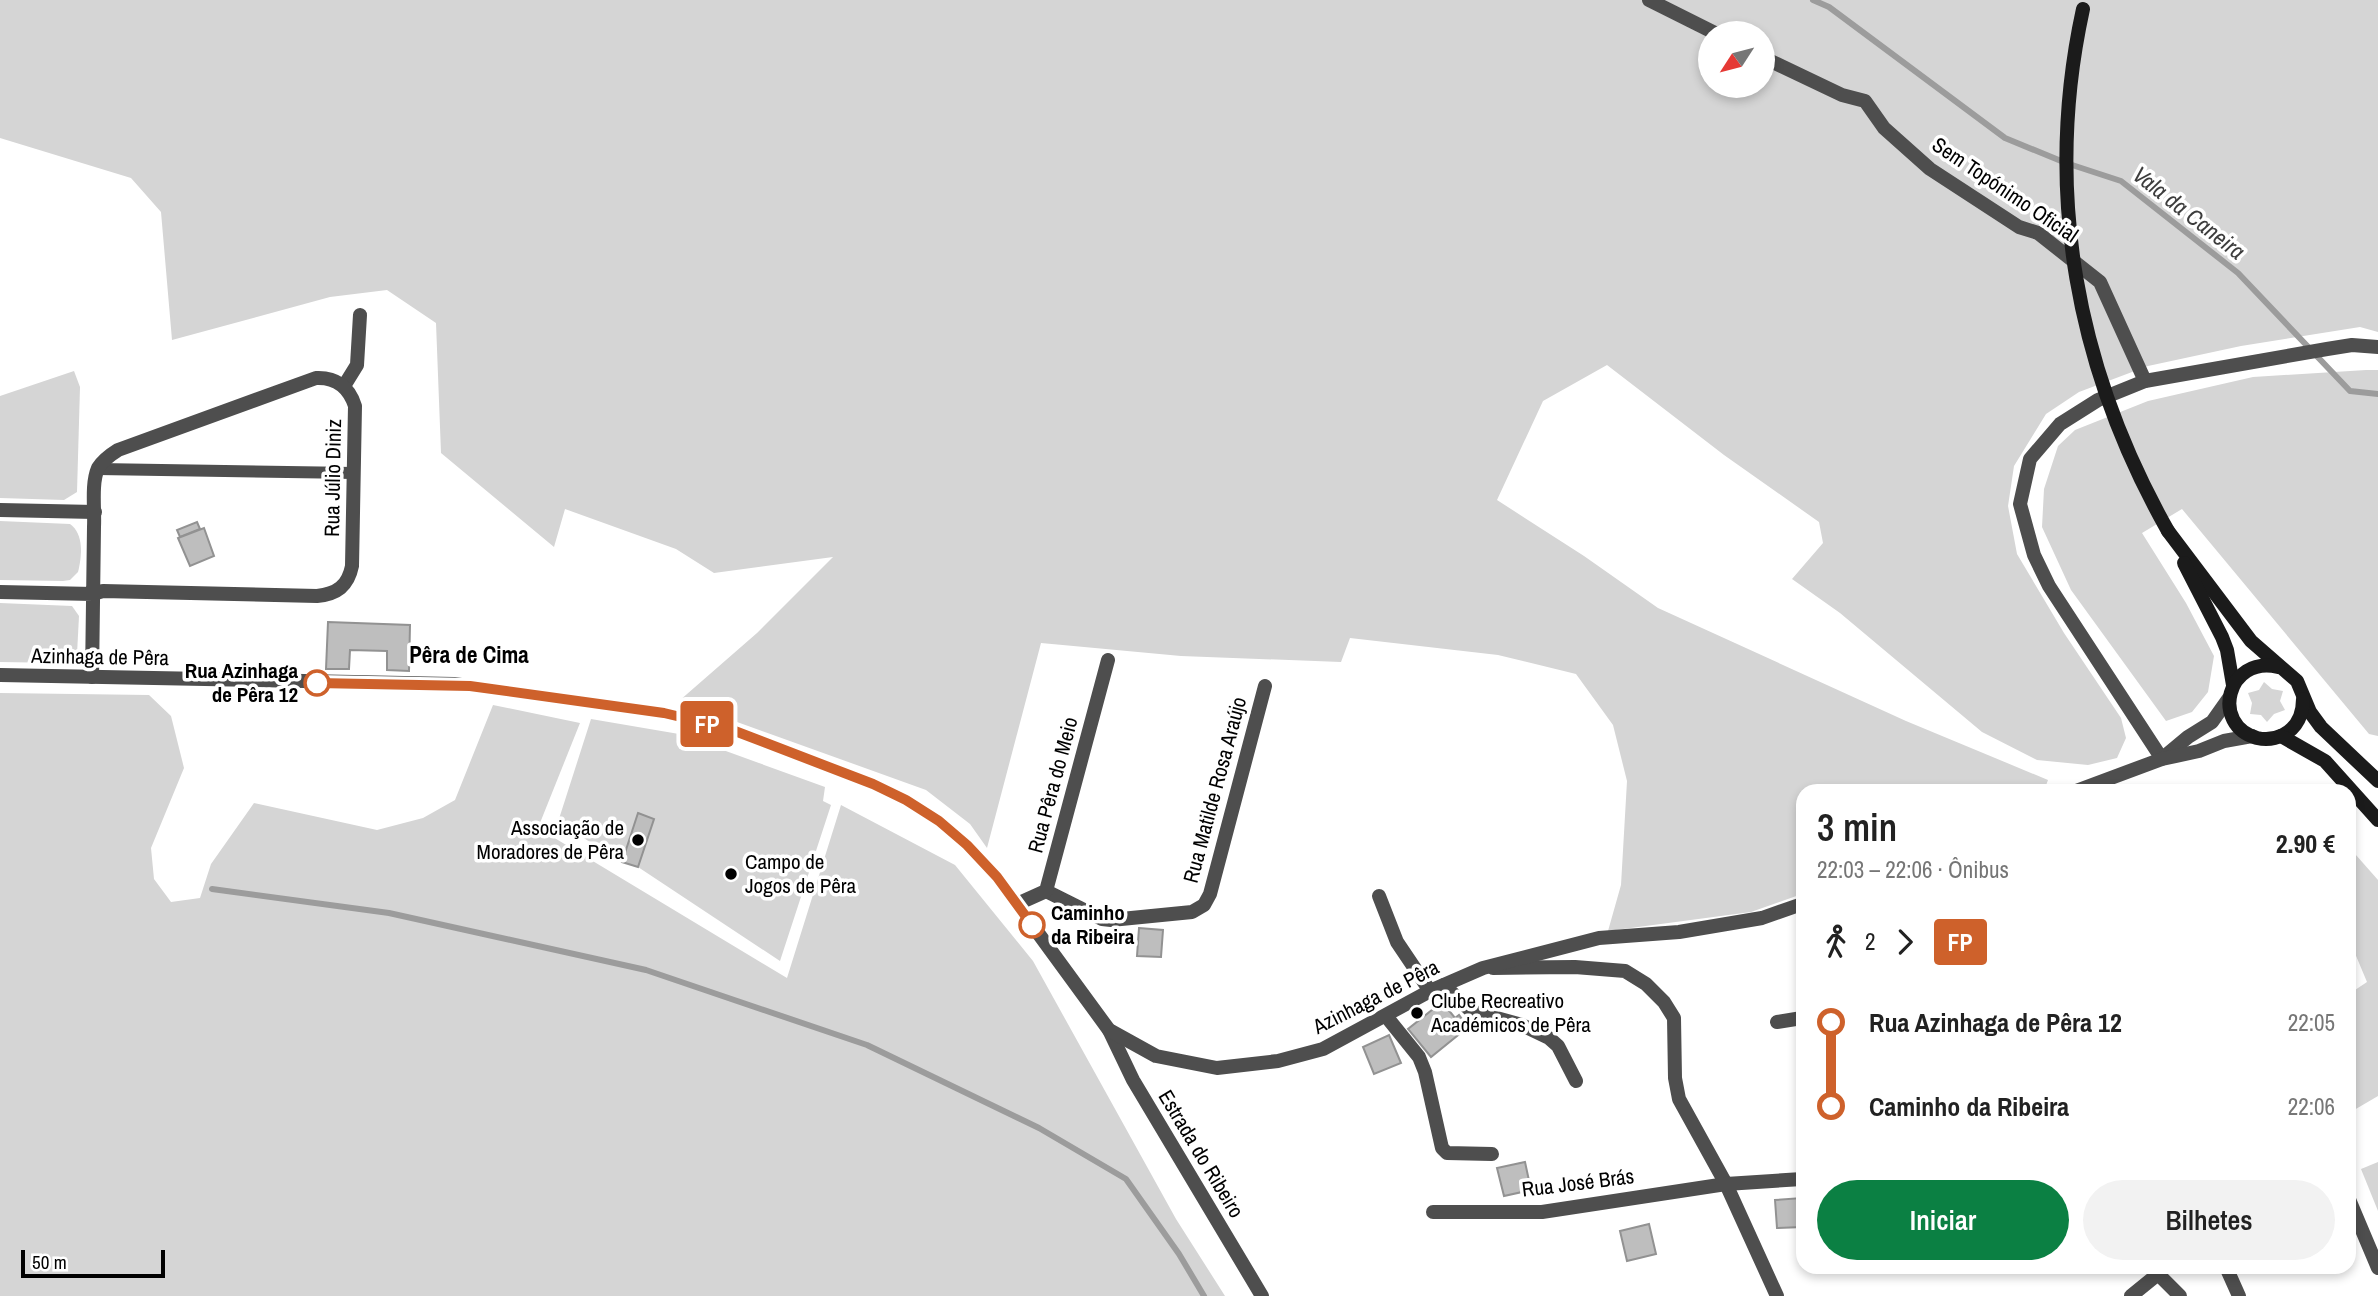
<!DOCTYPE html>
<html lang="pt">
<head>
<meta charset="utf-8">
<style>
	body { margin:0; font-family:"Archivo Narrow",sans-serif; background:#f2f2f2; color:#222; height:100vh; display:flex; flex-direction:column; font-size:26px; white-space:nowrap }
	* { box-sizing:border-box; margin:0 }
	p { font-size:23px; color:#767676 }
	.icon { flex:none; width:38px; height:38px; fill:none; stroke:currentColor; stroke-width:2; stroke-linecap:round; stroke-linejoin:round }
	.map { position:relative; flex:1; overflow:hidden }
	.side { position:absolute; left:1796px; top:784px; width:560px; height:490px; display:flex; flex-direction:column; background:#fff; border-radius:21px; box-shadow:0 4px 10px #0003 }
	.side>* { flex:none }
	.badge { padding:0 14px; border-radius:5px; font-size:24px; line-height:46px }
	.needle { width:46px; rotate:234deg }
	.fabs { position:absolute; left:1698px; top:21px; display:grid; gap:14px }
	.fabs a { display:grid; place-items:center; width:77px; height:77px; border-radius:50%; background:#fff; box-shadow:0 4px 10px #0003; font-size:35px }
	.scale { position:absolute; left:21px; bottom:18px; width:144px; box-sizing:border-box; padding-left:7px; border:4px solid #000; border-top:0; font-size:19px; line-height:24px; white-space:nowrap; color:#000; -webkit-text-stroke:5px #fff; paint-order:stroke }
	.map>.badge { position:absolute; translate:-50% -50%; box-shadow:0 0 0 4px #fff }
	.legs { display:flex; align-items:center; gap:10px; height:77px; padding:0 21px; font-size:23px }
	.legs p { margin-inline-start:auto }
	.summary { display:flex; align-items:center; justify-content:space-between; height:119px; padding:0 21px }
	h1 { font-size:38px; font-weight:600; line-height:52px }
	.cta { display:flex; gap:14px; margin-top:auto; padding:14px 21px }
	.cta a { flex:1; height:80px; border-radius:42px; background:#0b8043; color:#fff; font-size:28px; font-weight:600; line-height:80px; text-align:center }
	.cta a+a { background:#f2f2f2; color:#222 }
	ul { padding:0 21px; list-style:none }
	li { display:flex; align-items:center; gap:24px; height:84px; font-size:26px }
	li i { display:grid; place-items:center; width:10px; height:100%; margin:0 9px; background:currentColor }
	li i::after { content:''; width:18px; height:18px; margin:-9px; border:5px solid; border-radius:50%; background:#fff }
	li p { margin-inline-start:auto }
	li:first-child i { background:linear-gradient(#0000 50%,currentColor 0) }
	li:last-child i { background:linear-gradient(currentColor 50%,#0000 0) }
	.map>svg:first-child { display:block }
	.green { fill:#d5d5d5; fill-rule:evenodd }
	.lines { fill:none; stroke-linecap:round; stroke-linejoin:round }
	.stream { stroke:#9c9c9c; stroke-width:6 }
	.building { fill:#bebebe; stroke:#929292; stroke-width:2 }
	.pedestrian { stroke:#4e4e4e; stroke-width:12 }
	.minor { stroke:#4e4e4e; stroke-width:14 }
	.tertiary { stroke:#4e4e4e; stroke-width:14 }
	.secondary { stroke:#1b1b1b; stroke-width:14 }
	.secondary-bridge { stroke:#1b1b1b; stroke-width:14 }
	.line-1-casing { stroke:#fff; stroke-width:16 }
	.line-1 { stroke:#ce612b; stroke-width:10 }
	.stop-1-dot { fill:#fff; stroke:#ce612b; stroke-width:3.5 }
	.poi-dot { fill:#000; stroke:#fff; stroke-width:2.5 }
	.labels { text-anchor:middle; stroke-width:7; stroke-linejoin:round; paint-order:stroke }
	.street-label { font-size:21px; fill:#000; stroke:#fff }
	.stop-label { font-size:21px; font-weight:bold; fill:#000; stroke:#fff; text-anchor:end }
	.poi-label { font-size:21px; fill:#000; stroke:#fff; text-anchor:start }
	.water-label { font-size:23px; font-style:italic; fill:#3d3d3d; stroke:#fff }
	.neighbourhood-label { font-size:23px; font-weight:bold; fill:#000; stroke:#fff }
</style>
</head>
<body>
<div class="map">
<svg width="2378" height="1296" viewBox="0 0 2378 1296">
	<rect width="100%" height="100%" fill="#fff"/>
	<!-- green -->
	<g class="green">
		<path d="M0 0H2378V332L2360 327 2241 346 2148 366 2079 392 2046 414 2014 466 2008 506 2017 554 2064 633 2121 718 2126 738 2117 758 2088 765 2037 760 1982 732 1840 613 1792 579 1823 543 1819 522 1724 455 1607 365 1543 401 1497 500 1584 556 1658 608 1906 721 2048 780 2044 791H1802V894L1751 912 1608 931 1621 885 1627 781 1613 725 1576 674 1498 655 1350 638 1341 662 1181 656 1041 643 987 848 970 824 926 790 679 701 757 633 833 557 714 573 676 549 565 509 554 547 441 453 436 323 387 290 330 297 172 340 161 212 131 178 0 138ZM1710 33H1762V86H1710Z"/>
		<path d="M2366 370H2378V736L2369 734 2182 509 2142 533 2186 603 2214 656 2208 692 2192 712 2166 721 2071 590 2042 527 2044 489 2058 446 2075 430 2148 401 2253 377Z"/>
		<path d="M74 371 80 387 77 492 64 500 0 498V396Z"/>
		<path d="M0 521 70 524C84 534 82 556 78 572L70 580 63 581 0 580Z"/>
		<path d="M0 603 72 606 79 616 77 654 70 661 62 663 0 662Z"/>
		<path d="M2264 682 2272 689 2283 691 2280 701 2285 710 2274 714 2267 722 2261 715 2250 714 2252 703 2248 693 2259 690Z"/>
		<path d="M0 693 149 695 171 716 184 768 151 848 154 879 171 902 200 898 211 864 254 803 377 830 423 818 455 800 493 705 580 723 538 828 787 978 841 805 955 865 1033 961 1176 1219 1225 1296H0Z"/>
		<path d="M591 719 679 734 825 787 823 801 831 805 780 961 638 867 622 862 558 822Z"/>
		<path d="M2348 846 2378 880V1096L2349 1113V994L2367 982 2349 939Z"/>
		<path d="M2378 1162V1211L2361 1169Z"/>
	</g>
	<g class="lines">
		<!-- stream -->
		<g class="stream">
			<path d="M1813 0 1829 7 2005 138 2066 163 2121 181 2238 273 2350 391 2378 394"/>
			<path d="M212 889 389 913 646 970 867 1045 1039 1128 1126 1179 1179 1254 1204 1296"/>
		</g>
	</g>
	<!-- building -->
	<g class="building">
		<path d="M197 522 200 529 180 537 177 530Z"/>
		<path d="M204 528 214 556 190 566 178 538Z"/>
		<path d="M328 622 410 625 409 671 387 670V651L350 650 349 669H326Z"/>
		<path d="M638 813 654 819 638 867 622 862Z"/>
		<path d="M1139 928 1163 930 1161 957 1137 956Z"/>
		<path d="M1442 1002 1455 1018 1459 1015 1468 1027 1431 1057 1408 1029Z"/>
		<path d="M1389 1035 1401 1063 1374 1074 1363 1047Z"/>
		<path d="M1525 1162 1531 1190 1504 1196 1497 1168Z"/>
		<path d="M1802 1198V1227L1777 1228 1775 1200Z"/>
		<path d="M1649 1224 1656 1254 1627 1261 1620 1231Z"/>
	</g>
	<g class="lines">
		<!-- pedestrian -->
		<path class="pedestrian" d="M98 469 354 473"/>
		<!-- minor -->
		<g class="minor">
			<path d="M1649 0 1715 33"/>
			<path d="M1762 57 1842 95 1865 101 1884 128 1930 169 2019 227 2038 233 2100 282 2145 381"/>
			<path d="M344 386 357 365 360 315"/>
			<path d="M0 510 95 512"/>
			<path d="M0 592 93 594 103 591 317 596C337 594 348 586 352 566L355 406C349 387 336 377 316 378L118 450C110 455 103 460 98 468 91 484 95 510 94 527 93 577 93 627 92 677"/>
			<path d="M2162 759 2049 586 2034 555 2020 504 2030 459 2060 424 2098 400 2145 381 2327 349 2352 345 2378 347"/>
			<path d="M1046 891 1102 919 1111 920 1192 912 1204 905 1210 894 1265 686"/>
			<path d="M1379 896 1397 942 1430 991"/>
			<path d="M1017 904 1046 891 1108 660"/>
			<path d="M1493 968 1575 967 1625 971 1646 984 1664 1002 1674 1018 1675 1078 1679 1099 1726 1184 1777 1296"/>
			<path d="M2348 971V980"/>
			<path d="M1444 985 1471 1011 1522 1025 1549 1038 1558 1046 1576 1081"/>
			<path d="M1386 1016 1419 1057 1425 1072 1442 1148 1447 1153 1492 1154"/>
			<path d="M1777 1022 1802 1018"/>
			<path d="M1109 1030 1133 1080 1262 1296"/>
			<path d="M2348 1197 2378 1268"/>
			<path d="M1433 1212H1542L1726 1184 1802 1179"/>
			<path d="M2151 1267 2180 1296"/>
			<path d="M2226 1267 2239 1296"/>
			<path d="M2131 1296 2158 1274"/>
		</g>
		<!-- tertiary -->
		<g class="tertiary">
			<path d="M0 675 454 684 664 713 727 728 873 784 906 800 939 821 967 845 997 877 1109 1030 1156 1056 1217 1068 1278 1061 1323 1049 1430 991 1483 968 1599 938 1679 932 1762 918 1802 904"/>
			<path d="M2164 757 2188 737 2212 722 2229 698"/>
			<path d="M2076 791 2162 759 2199 751 2224 741 2252 736"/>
		</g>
		<!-- secondary -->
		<g class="secondary">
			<path d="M2168 531 2251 641 2297 681 2310 712 2321 727 2378 781"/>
			<path d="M2184 563 2222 637 2227 650 2233 685"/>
			<path d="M2278 667C2227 655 2210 725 2257 738 2266 740 2275 739 2283 735 2297 728 2303 714 2303 699"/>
			<path d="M2281 736 2325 761 2378 820"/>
		</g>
		<!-- secondary-bridge -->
		<path class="secondary-bridge" d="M2083 9C2043 192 2077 370 2168 531"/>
	</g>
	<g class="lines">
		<!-- line-1 casing -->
		<g class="line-1-casing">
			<path id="line-1" d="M317 683 470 686 664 713 727 728 873 784 906 800 939 821 967 845 997 877 1032 925"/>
		</g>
		<!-- line-1 -->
		<use href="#line-1" class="line-1"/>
	</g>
	<!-- markers -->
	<g class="stop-1-dot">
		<circle cx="317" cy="683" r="12"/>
		<circle cx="1032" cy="925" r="12"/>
	</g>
	<g class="poi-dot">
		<circle cx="638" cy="840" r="7"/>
		<circle cx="731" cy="874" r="7"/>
		<circle cx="1417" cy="1013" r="7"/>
	</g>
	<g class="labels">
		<!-- street labels -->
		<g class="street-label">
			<text transform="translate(2005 190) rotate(34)" y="7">Sem Topónimo Oficial</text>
			<text transform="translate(333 478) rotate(-89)" y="7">Rua Júlio Diniz</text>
			<text transform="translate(100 657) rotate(1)" y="7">Azinhaga de Pêra</text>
			<text transform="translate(1053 785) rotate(-75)" y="7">Rua Pêra do Meio</text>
			<text transform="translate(1215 790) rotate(-75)" y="7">Rua Matilde Rosa Araújo</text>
			<text transform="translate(1376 997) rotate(-27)" y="7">Azinhaga de Pêra</text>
			<text transform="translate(1201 1154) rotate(59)" y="7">Estrada do Ribeiro</text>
			<text transform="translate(1578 1183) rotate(-7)" y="7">Rua José Brás</text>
		</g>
		<!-- stop labels -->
		<g class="stop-label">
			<text x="298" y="678">Rua Azinhaga<tspan x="298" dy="24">de Pêra 12</tspan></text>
			<text x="1051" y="920" text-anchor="start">Caminho<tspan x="1051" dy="24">da Ribeira</tspan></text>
		</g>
		<!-- poi labels -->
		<g class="poi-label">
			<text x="624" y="835" text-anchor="end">Associação de<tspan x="624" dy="24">Moradores de Pêra</tspan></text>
			<text x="745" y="869">Campo de<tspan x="745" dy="24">Jogos de Pêra</tspan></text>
			<text x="1431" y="1008">Clube Recreativo<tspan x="1431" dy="24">Académicos de Pêra</tspan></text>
		</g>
		<!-- water labels -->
		<g class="water-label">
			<text transform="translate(2189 213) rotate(38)" y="8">Vala da Caneira</text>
		</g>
		<!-- neighbourhood labels -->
		<g class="neighbourhood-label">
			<text x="469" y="663">Pêra de Cima</text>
		</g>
	</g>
</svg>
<div class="fabs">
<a><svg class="needle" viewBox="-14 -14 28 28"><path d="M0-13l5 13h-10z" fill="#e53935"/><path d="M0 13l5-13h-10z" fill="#767676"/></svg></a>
</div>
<div class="scale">50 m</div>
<b class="badge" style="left:707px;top:724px;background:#ce612b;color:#fff">FP</b>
<section class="side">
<div class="summary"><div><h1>3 min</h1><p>22:03 – 22:06 · Ônibus</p></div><b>2.90 €</b></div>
<div class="legs"><svg class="icon" aria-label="walk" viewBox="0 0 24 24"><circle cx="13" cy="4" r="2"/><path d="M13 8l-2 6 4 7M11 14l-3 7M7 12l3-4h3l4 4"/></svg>2<svg class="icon" aria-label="forward" viewBox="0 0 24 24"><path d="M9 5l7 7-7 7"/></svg><b class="badge" style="background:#ce612b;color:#fff">FP</b></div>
<ul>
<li><i style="color:#ce612b"></i><b>Rua Azinhaga de Pêra 12</b><p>22:05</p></li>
<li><i style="color:#ce612b"></i><b>Caminho da Ribeira</b><p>22:06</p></li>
</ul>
<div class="cta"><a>Iniciar</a><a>Bilhetes</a></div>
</section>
</div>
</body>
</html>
